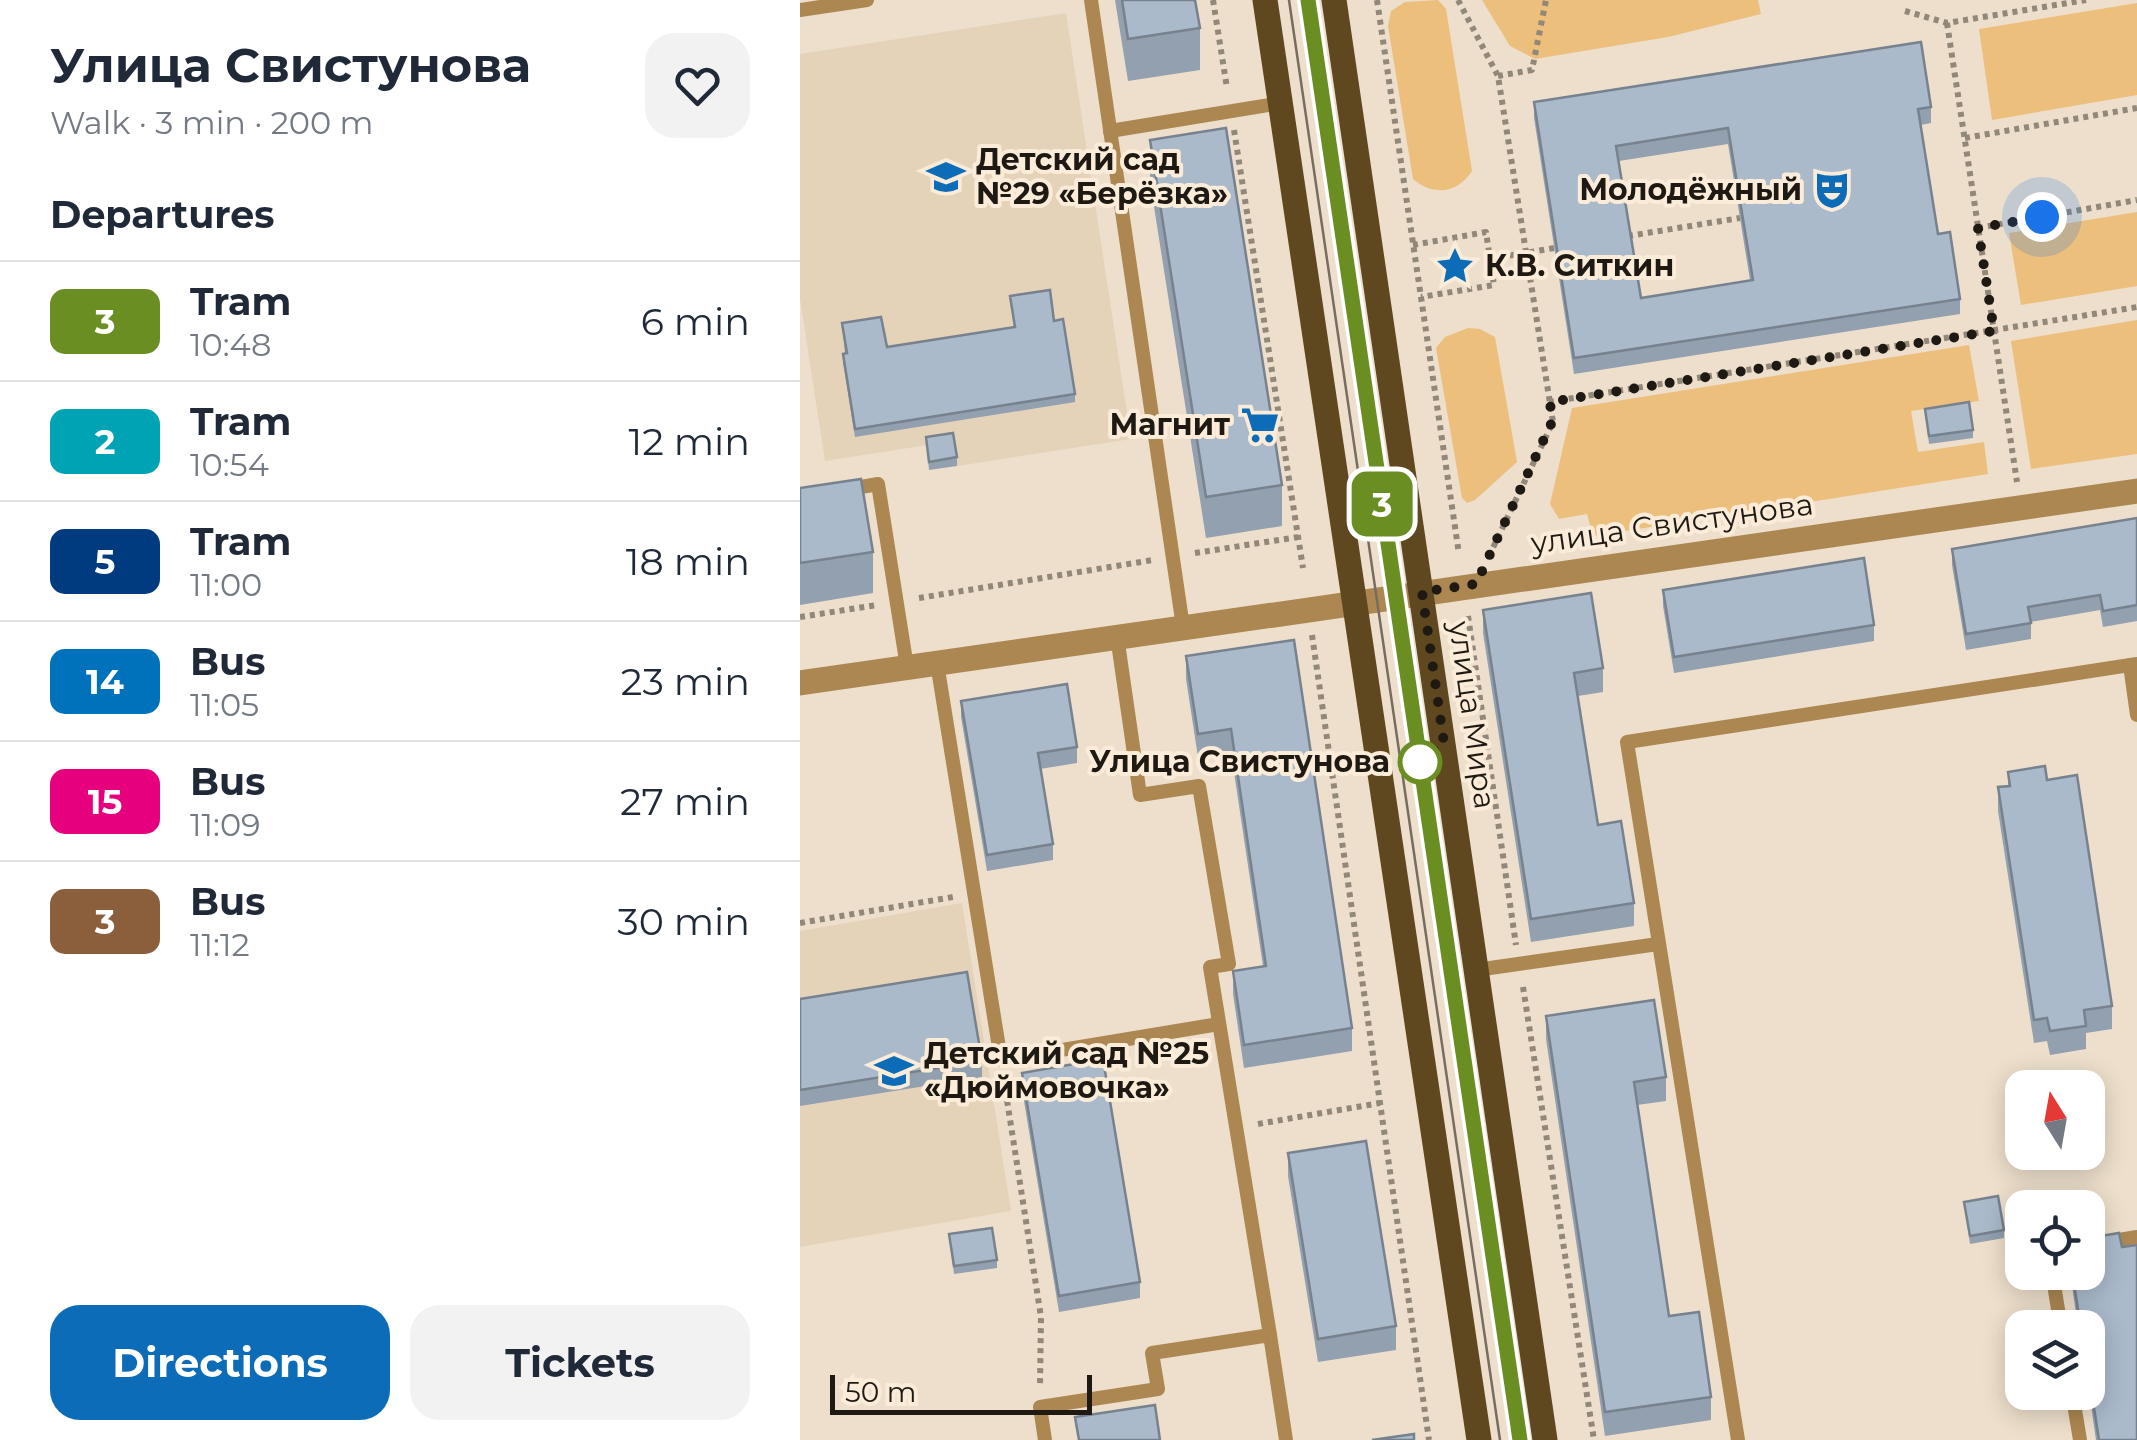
<!DOCTYPE html>
<html lang="en">
<head>
<meta charset="utf-8">
<style>
	body { margin:0; font-family:Montserrat,sans-serif; background:#f2f2f3; color:#1f2937; height:100vh; display:flex; flex-direction:column; font-size:38px; white-space:nowrap }
	* { box-sizing:border-box; margin:0 }
	p { font-size:32px; color:#747a83 }
	.icon { flex:none; width:55px; height:55px; fill:none; stroke:currentColor; stroke-width:2; stroke-linecap:round; stroke-linejoin:round }
	.map { position:relative; flex:1; overflow:hidden }
	.drawer { display:flex; flex-direction:column; background:#fff; width:800px }
	.drawer>* { flex:none }
	.badge { padding:0 20px; border-radius:15px; font-size:35px; line-height:65px }
	.needle { width:65px; rotate:349deg }
	.buttons { position:absolute; left:1205px; top:1070px; display:grid; gap:20px }
	.buttons a { display:grid; place-items:center; width:100px; height:100px; border-radius:20px; background:#fff; box-shadow:0 5px 25px #0003; font-size:50px }
	.scale { position:absolute; left:30px; bottom:25px; width:262px; box-sizing:border-box; padding-left:10px; border:5px solid #1e1912; border-top:0; font-size:28px; line-height:35px; white-space:nowrap; color:#1e1912; -webkit-text-stroke:8px #faecd8; paint-order:stroke }
	.you { position:absolute; width:50px; height:50px; margin:-25px; border:8px solid #fff; border-radius:50%; background:#1a73e8; box-shadow:0 0 0 15px #1a73e833 }
	.map>.badge { position:absolute; translate:-50% -50%; box-shadow:0 0 0 5px #fff }
	h2 { padding:0 50px; font-size:38px; line-height:90px }
	.round { display:grid; place-items:center; flex:none; width:105px; height:105px; border-radius:30px; background:#f2f2f3 }
	.headline { display:flex; align-items:center; justify-content:space-between; height:170px; padding:0 50px }
	h1 { font-size:48px; font-weight:700; line-height:75px }
	.cta { display:flex; gap:20px; margin-top:auto; padding:20px 50px }
	.cta a { flex:1; height:115px; border-radius:30px; background:#0d6cb8; color:#fff; font-size:40px; font-weight:700; line-height:115px; text-align:center }
	.cta a+a { background:#f2f2f3; color:#1f2937 }
	ul { padding:0; list-style:none }
	li { display:flex; align-items:center; gap:30px; height:120px; padding:0 50px; border-top:2px solid #e0e1e3 }
	li div { flex:1 }
	li b { display:block; font-size:38px }
	li em { font-style:normal }
	li .badge { min-width:110px; font-weight:700; text-align:center }
	main { display:flex; flex:1; min-height:0 }
	.map>svg:first-child { display:block }
	.built { fill:#e5d3b9 }
	.green { fill:#ecbf7c }
	.lines { fill:none; stroke-linecap:round; stroke-linejoin:round }
	.path { stroke:#928879; stroke-width:6; stroke-dasharray:5 5; stroke-linecap:butt }
	.service { stroke:#ac8751; stroke-width:14 }
	.minor { stroke:#ac8751; stroke-width:25 }
	.primary { stroke:#5f4720; stroke-width:25 }
	.tram { stroke:#766d60; stroke-width:2.5 }
	.wall { fill:#92a0af; fill-rule:evenodd }
	.building { fill:#aabacb; stroke:#77828e; stroke-width:2.5; fill-rule:evenodd }
	.line-casing { stroke:#fff; stroke-width:22 }
	.line { stroke:#6b8e23; stroke-width:15 }
	.walk { stroke:#1e1912; stroke-width:10; stroke-dasharray:0 18 }
	.stop-dot { fill:#fff; stroke:#6b8e23; stroke-width:5 }
	.labels { text-anchor:middle; stroke-width:8; stroke-linejoin:round; paint-order:stroke }
	.poi-label { font-size:30px; font-weight:bold; fill:#1e1912; stroke:#faecd8; text-anchor:start }
	.street-label { font-size:30px; fill:#1e1912; stroke:#faecd8 }
	.stop-label { font-size:30px; font-weight:bold; fill:#1e1912; stroke:#faecd8; text-anchor:end }
</style>
</head>
<body>
<main>
<section class="drawer">
<div class="headline"><div><h1>Улица Свистунова</h1><p>Walk · 3 min · 200 m</p></div><a class="round"><svg class="icon" aria-label="heart" viewBox="0 0 24 24"><path d="M12 20l-8-8c-3-5 5-10 8-4 3-6 11-1 8 4z"/></svg></a></div>
<h2>Departures</h2>
<ul>
<li><span class="badge" style="background:#6b8e23;color:#fff">3</span><div><b>Tram</b><p>10:48</p></div><em>6 min</em></li>
<li><span class="badge" style="background:#00a3b4;color:#fff">2</span><div><b>Tram</b><p>10:54</p></div><em>12 min</em></li>
<li><span class="badge" style="background:#003b80;color:#fff">5</span><div><b>Tram</b><p>11:00</p></div><em>18 min</em></li>
<li><span class="badge" style="background:#0072bc;color:#fff">14</span><div><b>Bus</b><p>11:05</p></div><em>23 min</em></li>
<li><span class="badge" style="background:#e6007e;color:#fff">15</span><div><b>Bus</b><p>11:09</p></div><em>27 min</em></li>
<li><span class="badge" style="background:#8b5e3c;color:#fff">3</span><div><b>Bus</b><p>11:12</p></div><em>30 min</em></li>
</ul>
<div class="cta"><a>Directions</a><a>Tickets</a></div>
</section>
<div class="map">
<svg width="1337" height="1440" viewBox="0 0 1337 1440">
	<rect width="100%" height="100%" fill="#eddfcb"/>
	<!-- built -->
	<g class="built">
		<path d="M266 13 331 439 157 466 153 441 25 461 0 299V54Z"/>
		<path d="M162 903 211 1211 0 1247V931Z"/>
	</g>
	<!-- green -->
	<g class="green">
		<path d="M638 0 646 9 672 171C657 194 633 196 613 179L588 26 591 11 605 2Z"/>
		<path d="M682 0H958L961 14 868 37 735 59 710 46Z"/>
		<path d="M1337 3V95L1192 120 1179 29Z"/>
		<path d="M1337 212V286L1221 305 1209 233Z"/>
		<path d="M1337 320V454L1231 469 1211 341Z"/>
		<path d="M668 328 680 329 695 337 717 462 675 500 667 503 662 498 636 348 645 337Z"/>
		<path d="M1169 345 1179 401 1111 411 1118 452 1184 442 1188 474 793 536 787 514 759 519 750 504 772 408Z"/>
	</g>
	<g class="lines">
		<!-- path -->
		<g class="path">
			<path d="M413 0 427 88"/>
			<path d="M577 0 659 554"/>
			<path d="M658 0 698 76 753 422 689 556"/>
			<path d="M1105 11 1147 23 1286 0"/>
			<path d="M1147 23 1217 482"/>
			<path d="M698 76 732 70 746 0"/>
			<path d="M434 130 503 568"/>
			<path d="M1165 138 1337 108"/>
			<path d="M1178 228 1337 200"/>
			<path d="M828 236 940 218"/>
			<path d="M613 245 686 232 694 285 621 297"/>
			<path d="M690 259 754 248"/>
			<path d="M749 402 1337 307"/>
			<path d="M395 553 498 537"/>
			<path d="M119 598 353 560"/>
			<path d="M668 616 716 945"/>
			<path d="M0 617 77 605"/>
			<path d="M512 635 629 1440"/>
			<path d="M0 923 153 897"/>
			<path d="M723 987 794 1440"/>
			<path d="M204 1081 241 1317 240 1386"/>
			<path d="M458 1124 580 1103"/>
		</g>
		<!-- service -->
		<g class="service">
			<path d="M291 0 383 627"/>
			<path d="M0 10 67 0"/>
			<path d="M310 131 481 103"/>
			<path d="M44 490 78 484 107 667"/>
			<path d="M317 636 340 795 399 786 429 964 410 967 470 1335"/>
			<path d="M137 663 201 1060 419 1024"/>
			<path d="M1330 665 1337 715"/>
			<path d="M676 970 858 944"/>
			<path d="M1288 1245 1337 1237"/>
			<path d="M1252 1272 1261 1328"/>
			<path d="M1272 1392 1280 1440"/>
			<path d="M245 1440 240 1407 358 1389 352 1353 470 1335 486 1440"/>
			<path d="M938 1440 827 742 1337 664"/>
		</g>
		<!-- minor -->
		<path class="minor" d="M0 683 1337 491"/>
		<!-- primary -->
		<g class="primary">
			<path d="M465 0 679 1440"/>
			<path d="M534 0 745 1440"/>
		</g>
		<!-- tram -->
		<g class="tram">
			<path d="M489 0 700 1440"/>
			<path d="M508 0 720 1440"/>
		</g>
	</g>
	<!-- wall -->
	<g class="wall">
		<path d="M315 0H395L400 28V70L328 81Z"/>
		<path d="M734 102 1131 107V123L1121 125 1138 234 1160 299V314L774 374 734 118ZM928 144 950 280 841 298 819 161Z"/>
		<path d="M350 140 482 485V526L406 538 350 181Z"/>
		<path d="M210 296 254 321 275 394V402L55 437 43 362V354H45L42 323 87 347 214 327Z"/>
		<path d="M1125 409 1173 430V438L1129 444Z"/>
		<path d="M126 437 157 457V466L129 470Z"/>
		<path d="M0 488 73 552V593L0 605Z"/>
		<path d="M1337 518V621L1303 627 1300 610 1231 622V639L1166 650 1152 565V549Z"/>
		<path d="M863 590 1074 625V641L874 673 863 606Z"/>
		<path d="M683 610 803 668V692L778 696 798 825 834 903V926L731 942 683 633Z"/>
		<path d="M494 640 552 1028V1051L444 1068 433 994V971L463 966 431 752 398 757 386 679V656Z"/>
		<path d="M161 701 277 747V763L240 769 253 844V860L187 871 161 717Z"/>
		<path d="M1208 772 1247 780 1312 1006V1029L1286 1033V1049L1250 1055 1247 1041 1234 1043 1198 811V787L1208 786Z"/>
		<path d="M0 999 182 1061V1077L0 1106Z"/>
		<path d="M746 1016 866 1077V1101L837 1105 869 1316 911 1397V1420L805 1436 746 1039Z"/>
		<path d="M222 1073 340 1282V1298L259 1312 222 1089Z"/>
		<path d="M488 1153 596 1326V1350L518 1362 488 1176Z"/>
		<path d="M1164 1202 1204 1230V1238L1170 1244Z"/>
		<path d="M149 1234 197 1260V1268L154 1274Z"/>
		<path d="M1322 1247 1337 1440H1296L1288 1385V1328H1278L1270 1272H1288Z"/>
	</g>
	<!-- building -->
	<g class="building">
		<path d="M322 0H395L400 28 328 39Z"/>
		<path d="M1121 42 1131 107 1118 109 1138 234 1150 232 1160 299 774 358 734 102ZM928 128 953 280 841 298 816 146Z"/>
		<path d="M426 128 482 485 406 497 350 140Z"/>
		<path d="M250 290 254 321 263 319 275 394 55 429 43 354 47 353 42 323 81 317 87 347 215 327 210 296Z"/>
		<path d="M1169 402 1173 430 1129 436 1125 409Z"/>
		<path d="M153 433 157 457 129 462 126 437Z"/>
		<path d="M61 479 73 552 0 563V488Z"/>
		<path d="M1337 518V605L1303 611 1300 595 1228 607 1231 623 1166 634 1152 549Z"/>
		<path d="M1064 558 1074 625 874 657 863 590Z"/>
		<path d="M791 593 803 668 774 673 798 825 821 821 834 903 731 919 683 610Z"/>
		<path d="M494 640 552 1028 444 1045 433 971 466 966 431 729 398 734 386 656Z"/>
		<path d="M267 684 277 747 238 753 253 844 187 855 161 701Z"/>
		<path d="M1245 766 1247 780 1277 775 1312 1006 1284 1010 1286 1026 1250 1031 1247 1018 1234 1020 1198 787 1210 786 1208 772Z"/>
		<path d="M167 972 182 1061 0 1090V999Z"/>
		<path d="M854 1000 866 1077 834 1082 869 1316 899 1312 911 1397 805 1412 746 1016Z"/>
		<path d="M303 1059 340 1282 259 1296 222 1073Z"/>
		<path d="M566 1141 596 1326 518 1339 488 1153Z"/>
		<path d="M1198 1196 1204 1230 1170 1236 1164 1202Z"/>
		<path d="M192 1228 197 1260 154 1266 149 1234Z"/>
		<path d="M1319 1233 1322 1247 1337 1245V1440H1299L1288 1369V1328H1281L1272 1272H1288V1238Z"/>
		<path d="M355 1405 360 1440H279L275 1417Z"/>
		<path d="M614 1434V1440H572Z"/>
	</g>
	<g class="lines">
		<!-- line casing -->
		<g class="line-casing">
			<path id="line" d="M508 0 720 1440"/>
		</g>
		<!-- line -->
		<use href="#line" class="line"/>
		<!-- walk -->
		<path class="walk" d="M620 762 644 743 622 592 676 584 752 422 750 402 1194 331 1178 228 1242 217"/>
	</g>
	<!-- icons -->
	<defs>
		<g id="school-bare" transform="scale(3)"><path d="M0-5L7-2L0 1L-7-2ZM-4 1L0 2.5L4 1V4Q0 6-4 4Z" fill="#0d6cb8" stroke="#faecd8" stroke-width="2.5" paint-order="stroke"/></g>
		<g id="theatre-bare" transform="scale(3)"><path d="M-5-5.5Q0-4 5-5.5V0Q5 5 0 6Q-5 5-5 0ZM-3.3-2.5H-1v1.5H-3.3ZM1-2.5H3.3v1.5H1ZM-2.8 1Q0 5.5 2.8 1Z" fill="#0d6cb8" stroke="#faecd8" stroke-width="2.5" paint-order="stroke"/></g>
		<g id="sight-bare" transform="scale(3)"><path d="M0-6L1.8-2.2L6-1.7L2.9 1.2L3.7 5.4L0 3.3L-3.7 5.4L-2.9 1.2L-6-1.7L-1.8-2.2Z" fill="#0d6cb8" stroke="#faecd8" stroke-width="2.5" paint-order="stroke"/></g>
		<g id="supermarket-bare" transform="scale(3)"><path d="M-6-5.5h2.5l.6 2H6L4.5 2H-2.5L-4.4-4H-6ZM-1.5 3.2a1.3 1.3 0 1 0 .1 0ZM3 3.2a1.3 1.3 0 1 0 .1 0Z" fill="#0d6cb8" stroke="#faecd8" stroke-width="2.5" paint-order="stroke"/></g>
	</defs>
	<g fill-rule="evenodd">
		<use href="#school-bare" x="146" y="177"/>
		<use href="#theatre-bare" x="1032" y="190"/>
		<use href="#sight-bare" x="655" y="266"/>
		<use href="#supermarket-bare" x="460" y="425"/>
		<use href="#school-bare" x="94" y="1071"/>
	</g>
	<!-- markers -->
	<circle class="stop-dot" cx="620" cy="762" r="20"/>
	<g class="labels">
		<!-- poi labels -->
		<g class="poi-label">
			<text x="176" y="170">Детский сад<tspan x="176" dy="34">№29 «Берёзка»</tspan></text>
			<text x="1002" y="200" text-anchor="end">Молодёжный</text>
			<text x="685" y="276">К.В. Ситкин</text>
			<text x="430" y="435" text-anchor="end">Магнит</text>
			<text x="124" y="1064">Детский сад №25<tspan x="124" dy="34">«Дюймовочка»</tspan></text>
		</g>
		<!-- street labels -->
		<g class="street-label">
			<text transform="translate(872 524) rotate(-8)" y="10">улица Свистунова</text>
			<text transform="translate(672 715) rotate(82)" y="10">улица Мира</text>
		</g>
		<!-- stop labels -->
		<g class="stop-label">
			<text x="590" y="772">Улица Свистунова</text>
		</g>
	</g>
</svg>
<div class="buttons">
<a><svg class="needle" viewBox="-14 -14 28 28"><path d="M0-13l5 13h-10z" fill="#e53935"/><path d="M0 13l5-13h-10z" fill="#747a83"/></svg></a>
<a><svg class="icon" aria-label="locate" viewBox="0 0 24 24"><circle cx="12" cy="12" r="6"/><path d="M12 2v4M12 18v4M2 12h4M18 12h4"/></svg></a>
<a><svg class="icon" aria-label="layers" viewBox="0 0 24 24"><path d="M12 4l9 5-9 5-9-5zM3 14l9 5 9-5"/></svg></a>
</div>
<div class="scale">50 m</div>
<div class="you" style="left:1242px;top:217px"></div>
<b class="badge" style="left:582px;top:504px;background:#6b8e23;color:#fff">3</b>
</div>
</main>
</body>
</html>
